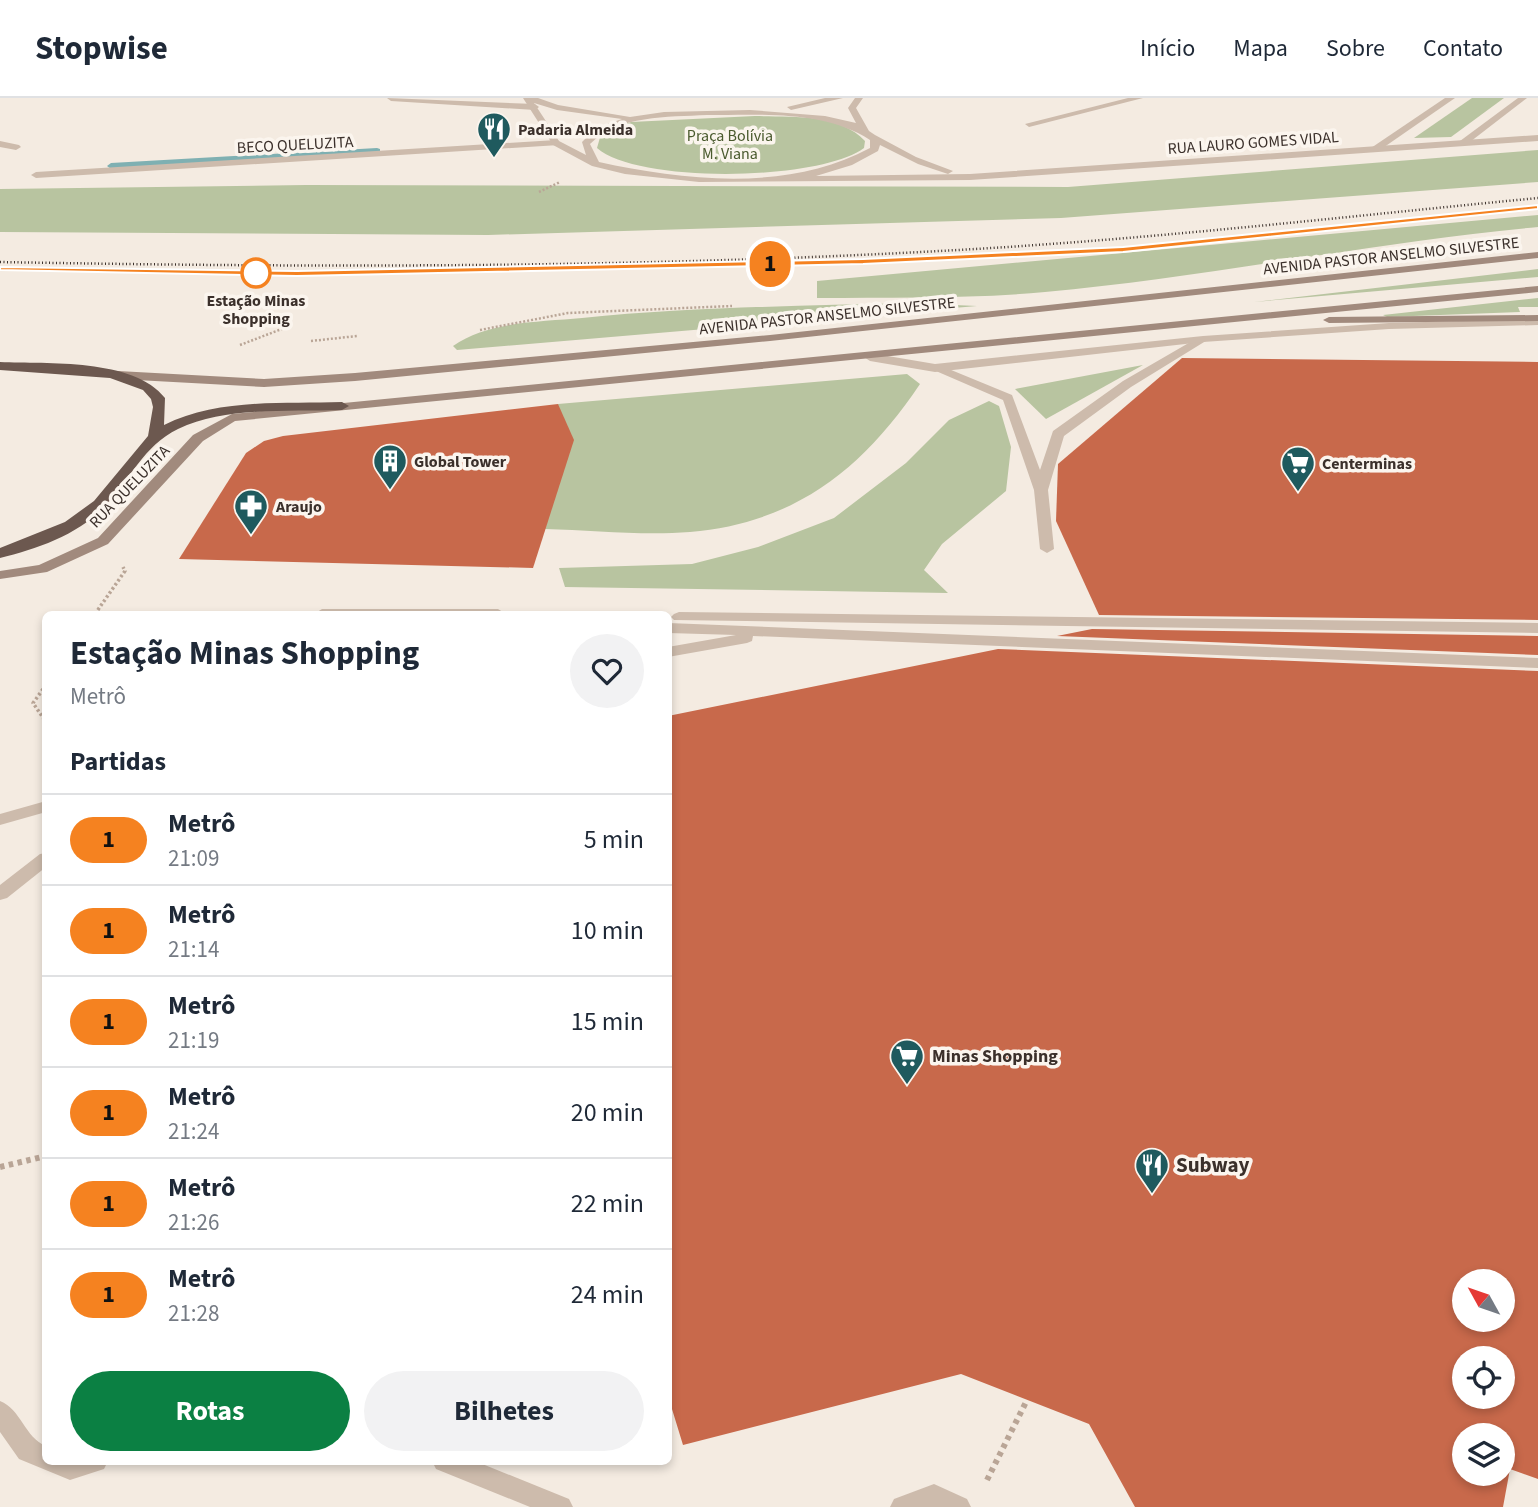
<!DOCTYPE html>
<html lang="pt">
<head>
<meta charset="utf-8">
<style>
	body { margin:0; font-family:"Source Sans 3",sans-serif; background:#f2f2f3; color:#1f2937; height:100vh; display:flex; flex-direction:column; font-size:26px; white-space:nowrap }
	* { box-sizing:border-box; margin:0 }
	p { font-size:23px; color:#747a83 }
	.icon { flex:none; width:38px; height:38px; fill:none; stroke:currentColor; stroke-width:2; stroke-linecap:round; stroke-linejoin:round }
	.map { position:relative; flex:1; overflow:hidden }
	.drawer { position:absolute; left:42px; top:513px; width:630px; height:854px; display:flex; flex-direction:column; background:#fff; border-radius:10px; box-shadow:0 4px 10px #0003 }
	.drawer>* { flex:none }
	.badge { padding:0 14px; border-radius:23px; font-size:24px; line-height:46px }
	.needle { width:46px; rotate:310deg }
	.buttons { position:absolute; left:1452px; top:1171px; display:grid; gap:14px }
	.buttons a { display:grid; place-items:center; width:63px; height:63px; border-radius:50%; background:#fff; box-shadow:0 4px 10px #0003; font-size:35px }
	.map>.badge { position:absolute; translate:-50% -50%; box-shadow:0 0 0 4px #fff }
	h2 { padding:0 28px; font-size:26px; line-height:63px }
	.round { display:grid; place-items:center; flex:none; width:74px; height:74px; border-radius:37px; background:#f2f2f3 }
	.headline { display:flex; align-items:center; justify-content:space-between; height:119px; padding:0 28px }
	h1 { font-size:33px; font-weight:700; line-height:52px }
	.button { display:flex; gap:14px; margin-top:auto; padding:14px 28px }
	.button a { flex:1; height:80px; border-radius:42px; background:#0b8043; color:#fff; font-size:28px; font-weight:700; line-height:80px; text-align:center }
	.button a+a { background:#f2f2f3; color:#1f2937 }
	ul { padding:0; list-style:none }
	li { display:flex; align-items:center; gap:21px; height:91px; padding:0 28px; border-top:2px solid #e0e1e3 }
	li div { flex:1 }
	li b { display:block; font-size:26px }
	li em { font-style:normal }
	li .badge { min-width:77px; font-weight:700; text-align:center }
	header { display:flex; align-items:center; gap:42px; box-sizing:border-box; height:98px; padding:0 35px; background:#fff; border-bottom:2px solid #e0e1e3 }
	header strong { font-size:33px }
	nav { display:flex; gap:38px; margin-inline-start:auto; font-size:24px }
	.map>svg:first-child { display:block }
	.green { fill:#b8c4a0 }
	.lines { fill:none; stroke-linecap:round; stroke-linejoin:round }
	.stream { fill:#7fb0b2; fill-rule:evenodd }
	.building { fill:#c8694b; fill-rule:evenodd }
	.path-far2 { stroke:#b9a596; stroke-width:2.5; stroke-dasharray:2 2; stroke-linecap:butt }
	.path-far1 { stroke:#b9a596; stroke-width:3.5; stroke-dasharray:2.5 2.5; stroke-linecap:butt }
	.path { stroke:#b9a596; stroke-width:6; stroke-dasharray:4.5 4.5; stroke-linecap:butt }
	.service { fill:#cdbbac; fill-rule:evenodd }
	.minor { fill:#cdbbac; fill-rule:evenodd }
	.tertiary { fill:#cdbbac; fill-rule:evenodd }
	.secondary { fill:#a18a7d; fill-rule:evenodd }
	.trunk { fill:#6c584f; fill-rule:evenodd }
	.rail { stroke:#3b302b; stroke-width:2.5; stroke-dasharray:1 2.5; stroke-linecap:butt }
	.line { fill:#f58220; stroke:#fff; stroke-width:2 }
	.stop-dot { fill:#fff; stroke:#f58220; stroke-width:3.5 }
	.labels { text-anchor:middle; stroke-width:7; stroke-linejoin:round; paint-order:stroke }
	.far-poi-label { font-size:16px; font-weight:bold; fill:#3b302b; stroke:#fbf5ee; text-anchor:start }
	.far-park-label { font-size:16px; fill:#4a5a2e; stroke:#fbf5ee }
	.far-street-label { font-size:16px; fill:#3b302b; stroke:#fbf5ee }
	.far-stop-label { font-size:16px; font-weight:bold; fill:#3b302b; stroke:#fbf5ee }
	.poi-label { font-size:18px; font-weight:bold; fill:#3b302b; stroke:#fbf5ee; text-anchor:start }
	.near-poi-label { font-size:21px; font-weight:bold; fill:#3b302b; stroke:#fbf5ee; text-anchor:start }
</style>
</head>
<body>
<header>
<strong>Stopwise</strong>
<nav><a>Início</a><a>Mapa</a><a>Sobre</a><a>Contato</a></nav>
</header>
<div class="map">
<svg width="1538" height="1409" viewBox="0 0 1538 1409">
	<rect width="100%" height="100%" fill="#f4ebe1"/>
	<!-- green -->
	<g class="green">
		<path d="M1472 0H1504L1451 39 1414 40Z"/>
		<path d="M755 18C790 19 840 15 865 43L864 50C820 83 638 86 597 50L601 36 631 24Z"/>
		<path d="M1538 52V84L1061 120 488 137 0 134V91L306 87 1068 89Z"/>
		<path d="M1538 117V129C1373 144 1210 179 1045 194 969 201 893 199 817 200V183Z"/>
		<path d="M1538 171V179L1254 204Z"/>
		<path d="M1538 200V209H1518L1520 214 1387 219 1383 217Z"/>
		<path d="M908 205 977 208 457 252 453 248C488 223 541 224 582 220 691 209 800 208 908 205Z"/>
		<path d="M1143 267 1046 321 1015 291Z"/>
		<path d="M907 276 920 286C863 371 795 425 690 434 642 438 593 432 545 431L558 306Z"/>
		<path d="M989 303 999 308 1011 349 1006 393 942 446 924 472 948 495 565 489 559 470 692 466 758 449 834 420 906 365 949 322Z"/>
	</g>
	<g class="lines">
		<!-- stream -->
		<path class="stream" d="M377 50 380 51V55L111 71 107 68 111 65Z"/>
	</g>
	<!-- building -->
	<g class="building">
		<path d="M1182 260 1538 264V522L1099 517 1056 423 1058 366Z"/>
		<path d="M558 306 574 342 533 470 179 461 246 355 264 343 283 338Z"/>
		<path d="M1092 531 1538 538V557L1057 538Z"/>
		<path d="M998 551 1538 573V1381L1510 1371 1503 1409H1135L1089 1326 961 1276 683 1347 668 1298V618ZM1465 1183H1503V1222H1465ZM1465 1260H1503V1298H1465ZM1465 1337H1503V1376H1465Z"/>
	</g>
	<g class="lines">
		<!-- path-far2 -->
		<g class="path-far2">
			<path d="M539 94 560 84"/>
			<path d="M480 232 568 215 732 208"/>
			<path d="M311 243 357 238"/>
			<path d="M240 247 287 229"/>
		</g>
		<!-- path-far1 -->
		<g class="path-far1">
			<path d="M95 516 125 473 123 469"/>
			<path d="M46 587 33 605 46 624"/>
		</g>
		<!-- path -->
		<g class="path">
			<path d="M0 1069 46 1058"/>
			<path d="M987 1382 1027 1302"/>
		</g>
		<!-- service -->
		<g class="service">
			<path d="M1128 0H1143L1029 29 1025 26Z"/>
			<path d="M1199 239 1209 241 1131 289 1064 338 1048 392 1054 451 1047 455 1040 451 1034 392 1003 302 929 270 939 267 1012 297 1040 372 1053 333 1123 283Z"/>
			<path d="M322 511H498L506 516H314Z"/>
			<path d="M679 514 1538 525V535L674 522 671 519 674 516Z"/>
			<path d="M668 525 1538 560V570L753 538 752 543 747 545 668 559V549L736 537 668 535Z"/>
			<path d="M46 703V714L0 727V716Z"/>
			<path d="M46 755V769L7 800 0 802V787L40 756Z"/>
			<path d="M0 1303C21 1311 25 1340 46 1348V1363H108L104 1371 70 1382 19 1361 0 1334Z"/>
			<path d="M432 1363H475L569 1401 573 1409H530L436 1371Z"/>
			<path d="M934 1386 967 1401 971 1409H890L894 1401Z"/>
		</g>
		<!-- minor -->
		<g class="minor">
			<path d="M387 0 535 6 539 9 535 12 391 3Z"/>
			<path d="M1445 0H1455L1377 54H1371V50Z"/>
			<path d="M1518 0H1527L1466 47H1460V43Z"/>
			<path d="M556 42 559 43V47L36 80 31 77 36 74Z"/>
			<path d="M0 43 19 47 21 49 16 52 0 49Z"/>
			<path d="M1538 221V227L1389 231 1203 244 935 274 870 263 864 259 870 255 935 266 1203 238 1389 225Z"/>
		</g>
		<!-- tertiary -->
		<g class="tertiary">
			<path d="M523 0H538L558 7 630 19 664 14 750 12 825 18 856 25 848 10 855 0H863L856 10 869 33 875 37 916 59 953 73 948 76 918 66 880 47 878 53 852 67 816 78 970 76 1538 37V43L970 82 699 84 625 76 592 68 553 47ZM534 5 557 12 622 21 596 30 582 44 586 57 559 43ZM707 17C760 17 824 12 870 42V50C789 94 686 83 599 64L590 46C619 17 667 19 707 17Z"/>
			<path d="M825 0H843L791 12 787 9Z"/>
		</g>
		<!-- secondary -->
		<g class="secondary">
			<path d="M1538 154V160L770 243 355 283 264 289 118 281 112 277 118 273 264 281 355 275 770 237Z"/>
			<path d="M1538 188V194L235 323 203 343 108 446 47 474 0 481V473L39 467 98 440 193 337 232 316Z"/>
			<path d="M1538 217V223L1329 225 1323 222 1329 219Z"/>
		</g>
		<!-- trunk -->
		<path class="trunk" d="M0 264C47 266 134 260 165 300L164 327C218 300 284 306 342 304L349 308 342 312C289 314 227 308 178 331 144 347 129 383 105 408 78 437 37 451 0 460V450L65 424 94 403 148 338 153 309 151 301 143 292 110 280 0 272Z"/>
		<!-- rail -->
		<path class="rail" d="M0 164C325 170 650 170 975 151 1163 140 1350 118 1538 100"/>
	</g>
	<!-- line -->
	<path class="line" d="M1538 107V111L1123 154 863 166 297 178 0 172V169L297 173 863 161 1123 149Z"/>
	<!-- icons -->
	<defs>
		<g id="restaurant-pin" transform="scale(1.75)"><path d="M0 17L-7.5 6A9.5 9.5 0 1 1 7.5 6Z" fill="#1f5a5e" stroke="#fbf5ee"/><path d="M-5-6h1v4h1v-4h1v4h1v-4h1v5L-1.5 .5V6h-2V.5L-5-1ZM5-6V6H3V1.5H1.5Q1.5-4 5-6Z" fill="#fff"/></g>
		<g id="building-pin" transform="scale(1.75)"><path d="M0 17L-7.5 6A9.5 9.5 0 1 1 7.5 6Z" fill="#1f5a5e" stroke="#fbf5ee"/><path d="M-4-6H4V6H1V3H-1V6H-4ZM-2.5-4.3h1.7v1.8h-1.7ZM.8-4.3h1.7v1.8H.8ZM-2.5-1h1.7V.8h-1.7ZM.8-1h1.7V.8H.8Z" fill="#fff"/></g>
		<g id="supermarket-pin" transform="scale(1.75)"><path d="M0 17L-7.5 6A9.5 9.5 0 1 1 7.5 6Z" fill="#1f5a5e" stroke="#fbf5ee"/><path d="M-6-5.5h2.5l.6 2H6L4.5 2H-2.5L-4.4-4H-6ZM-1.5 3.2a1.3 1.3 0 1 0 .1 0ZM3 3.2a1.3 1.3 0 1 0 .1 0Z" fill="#fff"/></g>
		<g id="pharmacy-pin" transform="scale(1.75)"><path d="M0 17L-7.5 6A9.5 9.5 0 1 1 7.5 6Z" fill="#1f5a5e" stroke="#fbf5ee"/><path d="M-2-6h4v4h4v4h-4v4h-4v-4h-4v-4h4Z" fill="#fff"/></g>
	</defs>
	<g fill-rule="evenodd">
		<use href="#restaurant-pin" x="494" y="31"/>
		<use href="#building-pin" x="390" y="363"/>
		<use href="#supermarket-pin" x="1298" y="365"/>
		<use href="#pharmacy-pin" x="251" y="408"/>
		<use href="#supermarket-pin" x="907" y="958"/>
		<use href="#restaurant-pin" x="1152" y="1067"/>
	</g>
	<!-- markers -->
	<circle class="stop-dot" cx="256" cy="175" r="14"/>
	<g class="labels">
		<!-- far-poi labels -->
		<g class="far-poi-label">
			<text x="518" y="37">Padaria Almeida</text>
			<text x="414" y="369">Global Tower</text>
			<text x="1322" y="371">Centerminas</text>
			<text x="276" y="414">Araujo</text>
		</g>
		<!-- far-park labels -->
		<g class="far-park-label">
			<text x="730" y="43">Praça Bolívia<tspan x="730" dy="18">M. Viana</tspan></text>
		</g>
		<!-- far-street labels -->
		<g class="far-street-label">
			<text transform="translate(1253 44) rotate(-4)" y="6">RUA LAURO GOMES VIDAL</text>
			<text transform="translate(295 46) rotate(-3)" y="6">BECO QUELUZITA</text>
			<text transform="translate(1391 157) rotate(-6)" y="6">AVENIDA PASTOR ANSELMO SILVESTRE</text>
			<text transform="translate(827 217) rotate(-6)" y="6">AVENIDA PASTOR ANSELMO SILVESTRE</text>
			<text transform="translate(129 388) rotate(-46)" y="6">RUA QUELUZITA</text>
		</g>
		<!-- far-stop labels -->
		<g class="far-stop-label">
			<text x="256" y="208">Estação Minas<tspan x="256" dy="18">Shopping</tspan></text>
		</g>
		<!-- poi labels -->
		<g class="poi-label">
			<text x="932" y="964">Minas Shopping</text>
		</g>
		<!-- near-poi labels -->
		<g class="near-poi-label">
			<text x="1176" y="1074">Subway</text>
		</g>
	</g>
</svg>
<div class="buttons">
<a><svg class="needle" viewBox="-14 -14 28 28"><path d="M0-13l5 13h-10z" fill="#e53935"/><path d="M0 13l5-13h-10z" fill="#747a83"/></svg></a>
<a><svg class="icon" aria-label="locate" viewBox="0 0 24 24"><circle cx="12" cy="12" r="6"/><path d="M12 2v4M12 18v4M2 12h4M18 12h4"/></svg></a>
<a><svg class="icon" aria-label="layers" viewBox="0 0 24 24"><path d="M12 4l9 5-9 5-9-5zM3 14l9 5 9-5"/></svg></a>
</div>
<b class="badge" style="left:770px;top:166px;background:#f58220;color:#111">1</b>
<section class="drawer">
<div class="headline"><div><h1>Estação Minas Shopping</h1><p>Metrô</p></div><a class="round"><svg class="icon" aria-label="heart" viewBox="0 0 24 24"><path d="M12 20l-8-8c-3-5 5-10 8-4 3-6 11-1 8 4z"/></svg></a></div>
<h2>Partidas</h2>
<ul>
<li><span class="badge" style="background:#f58220;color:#111">1</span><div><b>Metrô</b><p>21:09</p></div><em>5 min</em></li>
<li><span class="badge" style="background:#f58220;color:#111">1</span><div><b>Metrô</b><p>21:14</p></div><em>10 min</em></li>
<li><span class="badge" style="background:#f58220;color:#111">1</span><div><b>Metrô</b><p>21:19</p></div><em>15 min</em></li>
<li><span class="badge" style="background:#f58220;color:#111">1</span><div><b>Metrô</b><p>21:24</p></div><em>20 min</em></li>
<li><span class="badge" style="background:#f58220;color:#111">1</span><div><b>Metrô</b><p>21:26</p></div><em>22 min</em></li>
<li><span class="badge" style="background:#f58220;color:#111">1</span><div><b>Metrô</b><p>21:28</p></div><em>24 min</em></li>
</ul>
<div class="button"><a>Rotas</a><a>Bilhetes</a></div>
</section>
</div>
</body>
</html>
